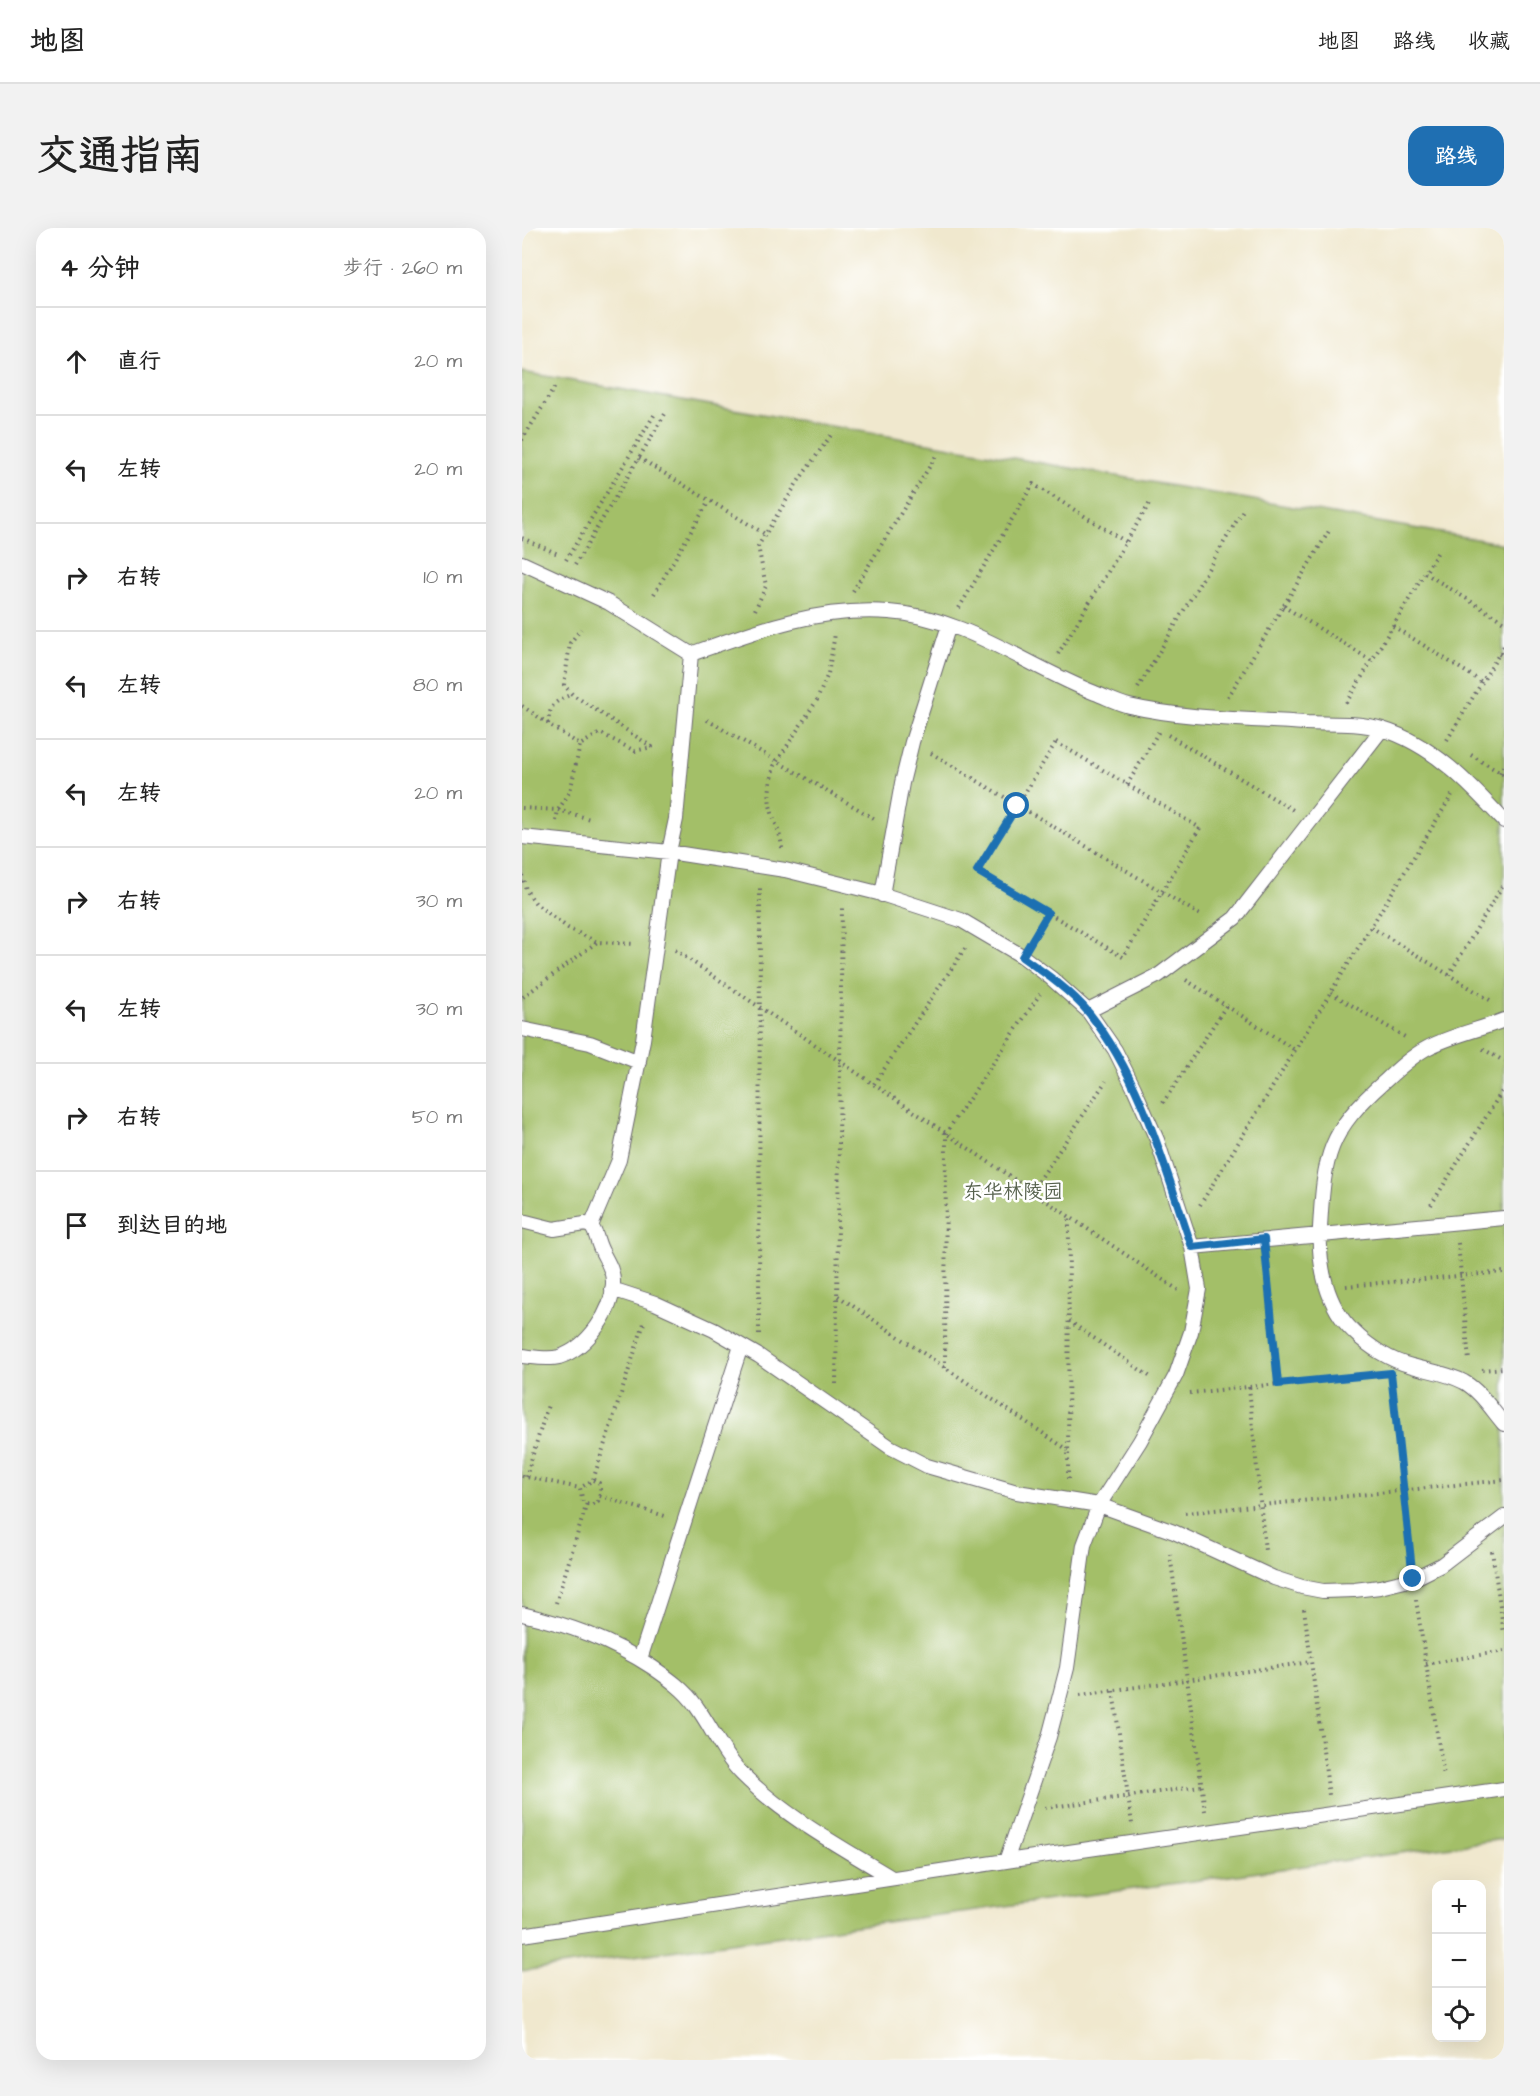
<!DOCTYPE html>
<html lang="zh">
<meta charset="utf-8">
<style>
:root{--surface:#fff;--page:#f2f2f2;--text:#222;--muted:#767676;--line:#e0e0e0;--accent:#1f6fb2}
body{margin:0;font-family:"Architects Daughter","LXGW WenKai TC",sans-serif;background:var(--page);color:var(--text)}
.controls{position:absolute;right:18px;bottom:18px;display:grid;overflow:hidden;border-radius:12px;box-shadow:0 6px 24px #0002}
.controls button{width:54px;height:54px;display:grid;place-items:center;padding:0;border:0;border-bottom:2px solid var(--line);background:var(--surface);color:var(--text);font:30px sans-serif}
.stop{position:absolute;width:18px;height:18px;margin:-14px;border:4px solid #1f6fb2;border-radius:50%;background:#fff}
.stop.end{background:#1f6fb2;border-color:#fff;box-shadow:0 2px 6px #0008}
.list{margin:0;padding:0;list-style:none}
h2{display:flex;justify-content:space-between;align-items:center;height:78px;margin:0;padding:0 24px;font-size:26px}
h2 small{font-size:20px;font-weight:400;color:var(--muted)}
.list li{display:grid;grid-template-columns:39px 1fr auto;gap:18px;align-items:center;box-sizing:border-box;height:108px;padding:0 24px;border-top:2px solid var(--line)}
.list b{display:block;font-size:22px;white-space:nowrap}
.list em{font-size:20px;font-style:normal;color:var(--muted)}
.icon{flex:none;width:33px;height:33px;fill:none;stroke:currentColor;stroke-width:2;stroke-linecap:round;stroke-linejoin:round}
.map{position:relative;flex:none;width:982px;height:1832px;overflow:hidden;border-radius:18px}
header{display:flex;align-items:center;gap:36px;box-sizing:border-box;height:84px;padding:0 30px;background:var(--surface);border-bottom:2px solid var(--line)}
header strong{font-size:28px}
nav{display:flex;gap:33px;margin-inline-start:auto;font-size:21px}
.intro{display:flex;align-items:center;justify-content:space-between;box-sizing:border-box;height:144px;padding:0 36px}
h1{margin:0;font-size:42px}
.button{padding:15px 27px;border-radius:18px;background:var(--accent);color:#fff;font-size:21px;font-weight:700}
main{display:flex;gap:36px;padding:0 36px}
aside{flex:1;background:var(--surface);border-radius:18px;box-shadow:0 6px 24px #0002}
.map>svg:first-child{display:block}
.green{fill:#a3bf67;stroke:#627051;stroke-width:1.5}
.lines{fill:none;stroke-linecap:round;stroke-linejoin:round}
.lane-casing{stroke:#6a676e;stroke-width:16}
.path{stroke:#6a676e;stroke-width:4;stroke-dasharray:1.5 4.5;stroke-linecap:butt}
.lane{stroke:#fff;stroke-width:14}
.route{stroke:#1f6fb2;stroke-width:8}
.labels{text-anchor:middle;stroke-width:5;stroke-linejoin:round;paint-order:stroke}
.park-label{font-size:20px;fill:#56614d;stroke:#fff}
</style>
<header>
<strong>地图</strong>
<nav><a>地图</a><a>路线</a><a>收藏</a></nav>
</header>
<div class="intro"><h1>交通指南</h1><a class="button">路线</a></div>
<main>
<aside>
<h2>4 分钟<small>步行 · 260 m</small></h2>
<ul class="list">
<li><svg class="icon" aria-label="ahead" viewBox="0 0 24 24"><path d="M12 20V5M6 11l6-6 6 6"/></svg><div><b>直行</b></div><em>20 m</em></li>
<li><svg class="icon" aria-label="left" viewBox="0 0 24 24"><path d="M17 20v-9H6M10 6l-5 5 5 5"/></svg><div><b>左转</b></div><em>20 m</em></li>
<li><svg class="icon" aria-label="right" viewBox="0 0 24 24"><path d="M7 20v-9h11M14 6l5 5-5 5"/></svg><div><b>右转</b></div><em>10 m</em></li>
<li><svg class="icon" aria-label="left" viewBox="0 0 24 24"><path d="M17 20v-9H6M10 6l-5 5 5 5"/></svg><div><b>左转</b></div><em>80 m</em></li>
<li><svg class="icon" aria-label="left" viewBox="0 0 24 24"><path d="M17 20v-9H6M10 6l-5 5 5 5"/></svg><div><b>左转</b></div><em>20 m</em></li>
<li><svg class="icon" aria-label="right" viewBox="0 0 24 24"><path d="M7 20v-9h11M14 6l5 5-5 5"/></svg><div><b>右转</b></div><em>30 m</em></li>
<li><svg class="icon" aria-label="left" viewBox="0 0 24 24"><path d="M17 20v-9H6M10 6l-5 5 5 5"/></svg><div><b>左转</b></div><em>30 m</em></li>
<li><svg class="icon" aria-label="right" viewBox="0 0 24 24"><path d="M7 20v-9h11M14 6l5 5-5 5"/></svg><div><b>右转</b></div><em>50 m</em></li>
<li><svg class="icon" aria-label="arrive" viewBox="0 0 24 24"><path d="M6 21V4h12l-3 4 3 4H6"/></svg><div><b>到达目的地</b></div></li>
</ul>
</aside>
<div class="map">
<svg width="982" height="1832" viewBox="0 0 982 1832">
<rect width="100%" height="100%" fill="#fff"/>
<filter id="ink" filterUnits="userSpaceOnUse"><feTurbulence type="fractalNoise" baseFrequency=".0167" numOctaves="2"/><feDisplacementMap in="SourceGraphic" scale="12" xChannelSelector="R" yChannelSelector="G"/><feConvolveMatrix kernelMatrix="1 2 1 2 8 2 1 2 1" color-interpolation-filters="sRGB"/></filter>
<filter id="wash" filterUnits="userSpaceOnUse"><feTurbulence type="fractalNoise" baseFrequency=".008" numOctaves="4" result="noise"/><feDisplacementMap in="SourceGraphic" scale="24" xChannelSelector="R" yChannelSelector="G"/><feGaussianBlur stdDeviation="1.35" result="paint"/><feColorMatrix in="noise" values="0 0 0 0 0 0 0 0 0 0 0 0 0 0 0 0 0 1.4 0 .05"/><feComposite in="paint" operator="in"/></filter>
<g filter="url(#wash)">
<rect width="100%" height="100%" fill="#f0e8ce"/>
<path class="green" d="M0,144L982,316V1611L0,1743Z"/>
</g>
<g filter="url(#ink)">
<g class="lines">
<defs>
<path id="lane" d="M0,335L87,375L169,426
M169,426C235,402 296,379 367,384C443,389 504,438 573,465C584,469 595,475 607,478C664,491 725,491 783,495C808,496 836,494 860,501C910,516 948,556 982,593
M0,609L147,624L263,642L356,665L439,692L500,728L529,750L566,783L593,822L612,860L635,912L670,1019L677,1061L669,1104L654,1147L618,1213L577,1277L562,1317L545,1440L537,1471L527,1509L484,1633
M360,667L380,555L390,514L427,397
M566,783L637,747L713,690L860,501
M982,792C957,802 930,807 905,820C890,828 876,841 863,853C806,903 802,927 798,1000C796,1036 804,1078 832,1104C847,1119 869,1133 890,1138C907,1143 925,1145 942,1154C958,1163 970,1182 982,1196
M0,801L68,815L117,834
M0,993L32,1001L63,996L69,998C74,1004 75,1012 78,1019C83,1031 91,1040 91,1053C92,1083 65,1120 37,1129C26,1132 11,1129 0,1128
M69,998L97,932L121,812L147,624L154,591L169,426
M670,1019L982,990
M90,1061L133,1075L192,1102L237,1128L368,1219L405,1238L495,1264L577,1277L652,1304L752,1350L780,1359L801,1363L832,1362L858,1359L891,1351L919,1337L982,1289
M0,1386C47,1397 89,1412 130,1439C146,1450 163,1462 174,1478C190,1500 201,1527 220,1546C263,1589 319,1619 370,1650
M118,1431L219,1118
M0,1707L484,1633L982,1561"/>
</defs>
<use href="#lane" class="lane-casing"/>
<path class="path" d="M0,212L34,157
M117,230L243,306
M0,310L36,326
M44,332L134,184
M53,337L143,186
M903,345L982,394
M331,363L414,228
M132,366L187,273
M761,378L850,433
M437,380L511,256L604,314
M233,382L244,358L236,318L275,255L309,207
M871,398L960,454
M536,426L629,273
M977,426L982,429
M616,460L721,282
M706,469L807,303
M824,475L917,322
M0,478L58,517L78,505L113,523L130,519L50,466L42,457L48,415L59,401
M185,492L353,591
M26,496C28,476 32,474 50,466
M646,507L771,582
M925,512L982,418
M534,514L678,600L601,729L455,643Z
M409,525L680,688
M949,527L982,547
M978,545L982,537
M605,557L637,503
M0,580L36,582L68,591
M34,593L36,582L48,564L58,517
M260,620C259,605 251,592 248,577C246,564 249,550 252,538L295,472L306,446L313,406
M0,647L4,662L14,676L46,700L75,714L113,716
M849,699L971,774
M511,710L526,685
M153,722L656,1062
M927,747L982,655
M664,752L773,822
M809,765L883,809
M1,769L75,714
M961,821L982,833
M352,856L444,719
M641,875L704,778
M510,963L584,853
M678,977L930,567
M909,977L982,860
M936,1015L947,1133
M744,1033L756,1156
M824,1058L982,1044
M316,1068L546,1222
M547,1093L630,1150
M237,1106L238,657
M423,1140L424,905L518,766
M960,1142L982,1140
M870,1152L889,1329
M314,1156L320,678
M727,1159L743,1323
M668,1165L854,1146
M0,1248L58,1260
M4,1249L26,1177
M546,1251L547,988
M71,1252L77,1255L78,1261L76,1273L70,1277L61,1274L58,1260L71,1252L123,1092
M78,1268L143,1288
M663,1285L982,1252
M970,1323L982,1405
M648,1326L683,1583
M894,1372L922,1549
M34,1375L65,1275
M782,1381L807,1567
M904,1436L982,1423
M591,1463L610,1596
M558,1467L789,1434
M523,1580L679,1558"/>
<use href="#lane" class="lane"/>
</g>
</g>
<g class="lines" filter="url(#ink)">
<path class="route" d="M495,578L455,643L526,685L500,729C523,745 549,763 567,785C621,853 642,939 670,1019L742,1011L756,1156L869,1145L891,1351"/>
</g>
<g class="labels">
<g class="park-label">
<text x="491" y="970">东华林陵园</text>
</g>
</g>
</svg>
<div class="controls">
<button>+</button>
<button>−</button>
<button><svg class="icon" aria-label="locate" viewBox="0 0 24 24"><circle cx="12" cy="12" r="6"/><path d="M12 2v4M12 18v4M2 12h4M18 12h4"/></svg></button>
</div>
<div class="stop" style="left:495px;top:578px"></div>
<div class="stop end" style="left:891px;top:1351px"></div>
</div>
</main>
